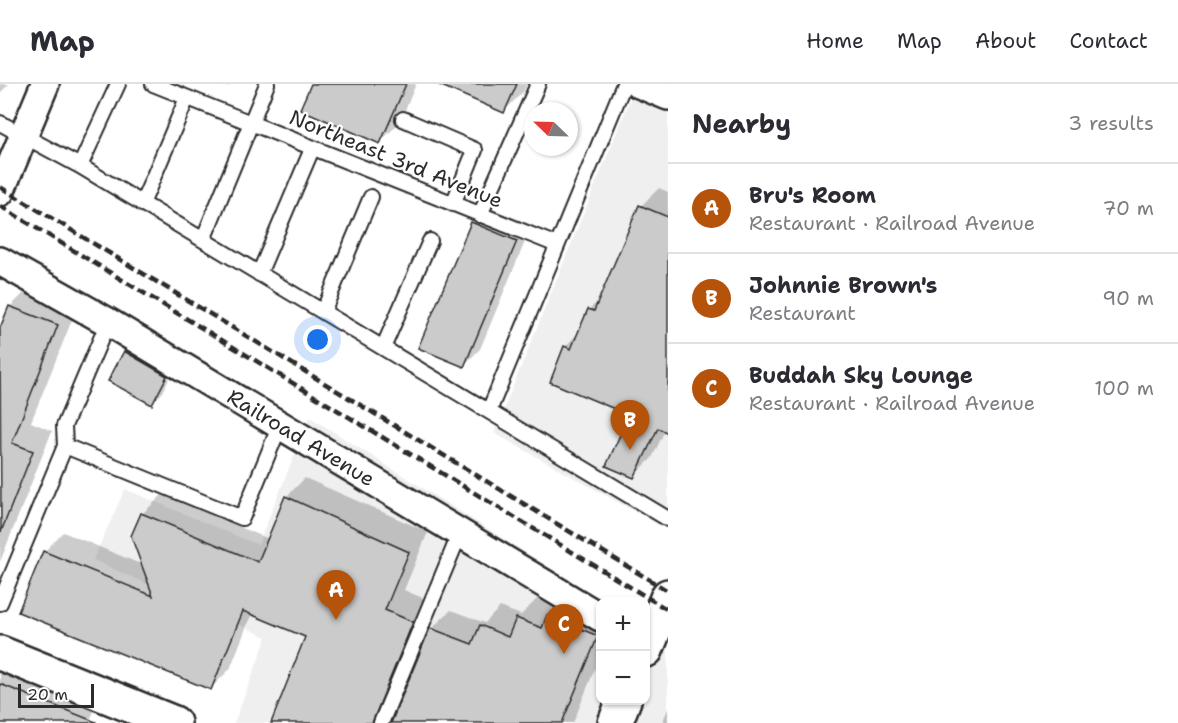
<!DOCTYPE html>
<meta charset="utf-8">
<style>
:root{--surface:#fff;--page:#f2f2f3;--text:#2b2b33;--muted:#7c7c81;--line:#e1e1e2;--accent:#b45309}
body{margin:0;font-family:"Shantell Sans",sans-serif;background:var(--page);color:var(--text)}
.controls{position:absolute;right:18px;bottom:18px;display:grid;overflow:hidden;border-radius:12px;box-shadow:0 2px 4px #0004}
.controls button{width:54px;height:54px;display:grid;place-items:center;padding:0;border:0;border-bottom:2px solid var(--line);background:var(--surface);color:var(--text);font:30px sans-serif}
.compass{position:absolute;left:524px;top:18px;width:54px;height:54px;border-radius:50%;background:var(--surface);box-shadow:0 2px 4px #0004;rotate:293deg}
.scale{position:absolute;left:18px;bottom:15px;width:76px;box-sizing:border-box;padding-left:6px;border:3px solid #2b2b2b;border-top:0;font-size:16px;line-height:21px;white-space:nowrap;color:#2b2b2b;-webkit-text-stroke:4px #fff;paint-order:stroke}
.you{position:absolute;left:318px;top:256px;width:21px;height:21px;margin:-15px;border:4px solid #fff;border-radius:50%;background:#1a73e8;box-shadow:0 0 0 9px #1a73e833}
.badge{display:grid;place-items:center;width:39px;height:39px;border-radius:50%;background:var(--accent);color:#fff;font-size:20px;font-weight:700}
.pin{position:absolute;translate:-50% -50px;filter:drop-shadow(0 2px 3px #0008)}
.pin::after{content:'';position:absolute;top:32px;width:21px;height:18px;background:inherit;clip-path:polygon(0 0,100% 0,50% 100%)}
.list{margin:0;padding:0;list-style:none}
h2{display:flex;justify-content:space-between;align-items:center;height:78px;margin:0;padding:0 24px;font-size:26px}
h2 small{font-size:20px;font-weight:400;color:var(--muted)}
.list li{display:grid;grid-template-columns:39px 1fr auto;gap:18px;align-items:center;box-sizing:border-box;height:90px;padding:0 24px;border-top:2px solid var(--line)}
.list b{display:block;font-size:22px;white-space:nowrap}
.list p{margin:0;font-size:20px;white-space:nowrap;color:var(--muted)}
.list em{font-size:20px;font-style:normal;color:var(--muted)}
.map{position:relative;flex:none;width:668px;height:639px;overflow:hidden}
header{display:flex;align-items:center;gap:36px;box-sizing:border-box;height:84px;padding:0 30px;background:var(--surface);border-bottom:2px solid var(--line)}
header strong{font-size:28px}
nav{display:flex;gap:33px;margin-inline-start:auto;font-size:21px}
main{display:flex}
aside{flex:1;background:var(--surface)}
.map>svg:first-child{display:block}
.built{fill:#efefef}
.shadow{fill:#0003}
.building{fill:#cbcbcb;stroke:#2b2b2b;stroke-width:1.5}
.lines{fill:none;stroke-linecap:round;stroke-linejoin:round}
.service-casing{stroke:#2b2b2b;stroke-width:18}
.minor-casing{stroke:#2b2b2b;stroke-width:32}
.tertiary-casing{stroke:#2b2b2b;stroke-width:38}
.primary-casing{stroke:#2b2b2b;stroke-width:38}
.service{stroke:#fff;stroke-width:14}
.minor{stroke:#fff;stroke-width:27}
.tertiary{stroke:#fff;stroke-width:33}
.primary{stroke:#fff;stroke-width:33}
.rail{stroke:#2b2b2b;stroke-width:4.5;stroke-dasharray:9 4.5;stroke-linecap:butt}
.labels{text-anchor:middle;stroke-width:4.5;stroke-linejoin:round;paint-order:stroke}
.street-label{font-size:21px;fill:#2b2b2b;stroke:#fff}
</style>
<header>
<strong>Map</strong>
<nav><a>Home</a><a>Map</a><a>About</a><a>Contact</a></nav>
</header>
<main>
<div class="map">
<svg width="668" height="639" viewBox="0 0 668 639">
<rect width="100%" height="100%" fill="#fff"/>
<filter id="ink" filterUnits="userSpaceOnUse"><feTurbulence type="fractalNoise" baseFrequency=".0167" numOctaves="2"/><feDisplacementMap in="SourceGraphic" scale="12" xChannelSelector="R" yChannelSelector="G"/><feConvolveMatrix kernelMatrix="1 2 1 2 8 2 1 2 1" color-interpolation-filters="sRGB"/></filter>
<g filter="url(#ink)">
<path class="built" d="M668,0V446L494,349L632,11Z
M310,333L602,517L600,616H646V545L668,560V639H234L267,553L93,476L125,405L258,461Z"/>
<path class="shadow" d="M0,0H9L0,9Z
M219,0H231L227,3Z
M313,0H416L400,38L380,58Z
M438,0H527L524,7L504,27Z
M659,104L668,108V347L665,346L652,374L634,392L631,330L565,263L579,248L589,226L602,213L641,122Z
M488,123L532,141L480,265L464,281L472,139Z
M31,202L78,221L31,338L52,347L0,478V248L10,223Z
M137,256L177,280L171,292L127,266V270L169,295L163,308L152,319L110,296L126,267Z
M305,394L428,448L404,506L432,518L393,624L397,628L431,545L451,526L485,539L500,523L521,531L537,515L557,523L600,526V572L573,639H285L307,552L252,529L230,585L211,604L44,468L63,448L143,481L142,430L162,411L269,455L286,413Z
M0,571L100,612L89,639H0Z
M668,625V639H662Z"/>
<path class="building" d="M311,0H406L380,60L300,25Z
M437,0H517L504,29Z
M639,121L668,133V349L658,344L634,394L606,382L629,331L550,298L564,262L571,265L588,225L594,227Z
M471,138L517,157L464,283L418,264Z
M9,222L58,241L12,359L33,367L1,448L0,244Z
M124,267L167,292L152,321L108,297Z
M285,412L409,468L385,526L413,538L372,639H271L305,553L243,527L211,606L18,528L43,467L153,512L131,452L141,429L258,478Z
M547,531L598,552L562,639H391L430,544L472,560L480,541L508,553L516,534L542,544Z
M0,600L96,638V639H0Z"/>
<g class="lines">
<defs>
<path id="service" d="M153,0L557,161
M403,35L475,66L453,120
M0,39L80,82L668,435
M80,82L118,0
M142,120L187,14
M480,131L538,0
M203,156L267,0
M259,190L312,65
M323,228L371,113
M383,264L430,157
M489,327L624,0
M65,362L242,434L280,341
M0,519L65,362L64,342L108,238
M381,639L460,449"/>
<path id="minor" d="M639,0L668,12
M0,108L45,0
M0,177L108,238L600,533"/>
<path id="tertiary" d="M0,569L174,639"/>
<path id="primary" d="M646,566L668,512
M615,639L624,616"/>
</defs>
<use href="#service" class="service-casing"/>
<use href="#minor" class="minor-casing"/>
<use href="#tertiary" class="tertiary-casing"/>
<use href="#primary" class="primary-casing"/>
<use href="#service" class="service"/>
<use href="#minor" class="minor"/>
<use href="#tertiary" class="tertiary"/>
<use href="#primary" class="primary"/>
<path class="rail" d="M0,103L668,507
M0,122L668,526"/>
</g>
</g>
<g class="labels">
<g class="street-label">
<text transform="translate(396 75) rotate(22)" y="7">Northeast 3rd Avenue</text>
<text transform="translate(301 354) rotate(31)" y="7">Railroad Avenue</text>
</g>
</g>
</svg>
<div class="controls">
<button>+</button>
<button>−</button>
</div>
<svg class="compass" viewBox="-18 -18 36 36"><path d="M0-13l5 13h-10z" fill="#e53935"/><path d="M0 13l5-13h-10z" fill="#7c7c81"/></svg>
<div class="scale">20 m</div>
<div class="you"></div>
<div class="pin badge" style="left:336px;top:536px">A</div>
<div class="pin badge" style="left:630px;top:366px">B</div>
<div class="pin badge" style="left:564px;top:570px">C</div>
</div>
<aside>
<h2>Nearby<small>3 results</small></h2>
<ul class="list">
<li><span class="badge">A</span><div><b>Bru's Room</b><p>Restaurant · Railroad Avenue</p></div><em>70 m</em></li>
<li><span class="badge">B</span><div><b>Johnnie Brown's</b><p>Restaurant</p></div><em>90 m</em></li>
<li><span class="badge">C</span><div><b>Buddah Sky Lounge</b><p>Restaurant · Railroad Avenue</p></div><em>100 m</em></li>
</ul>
</aside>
</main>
